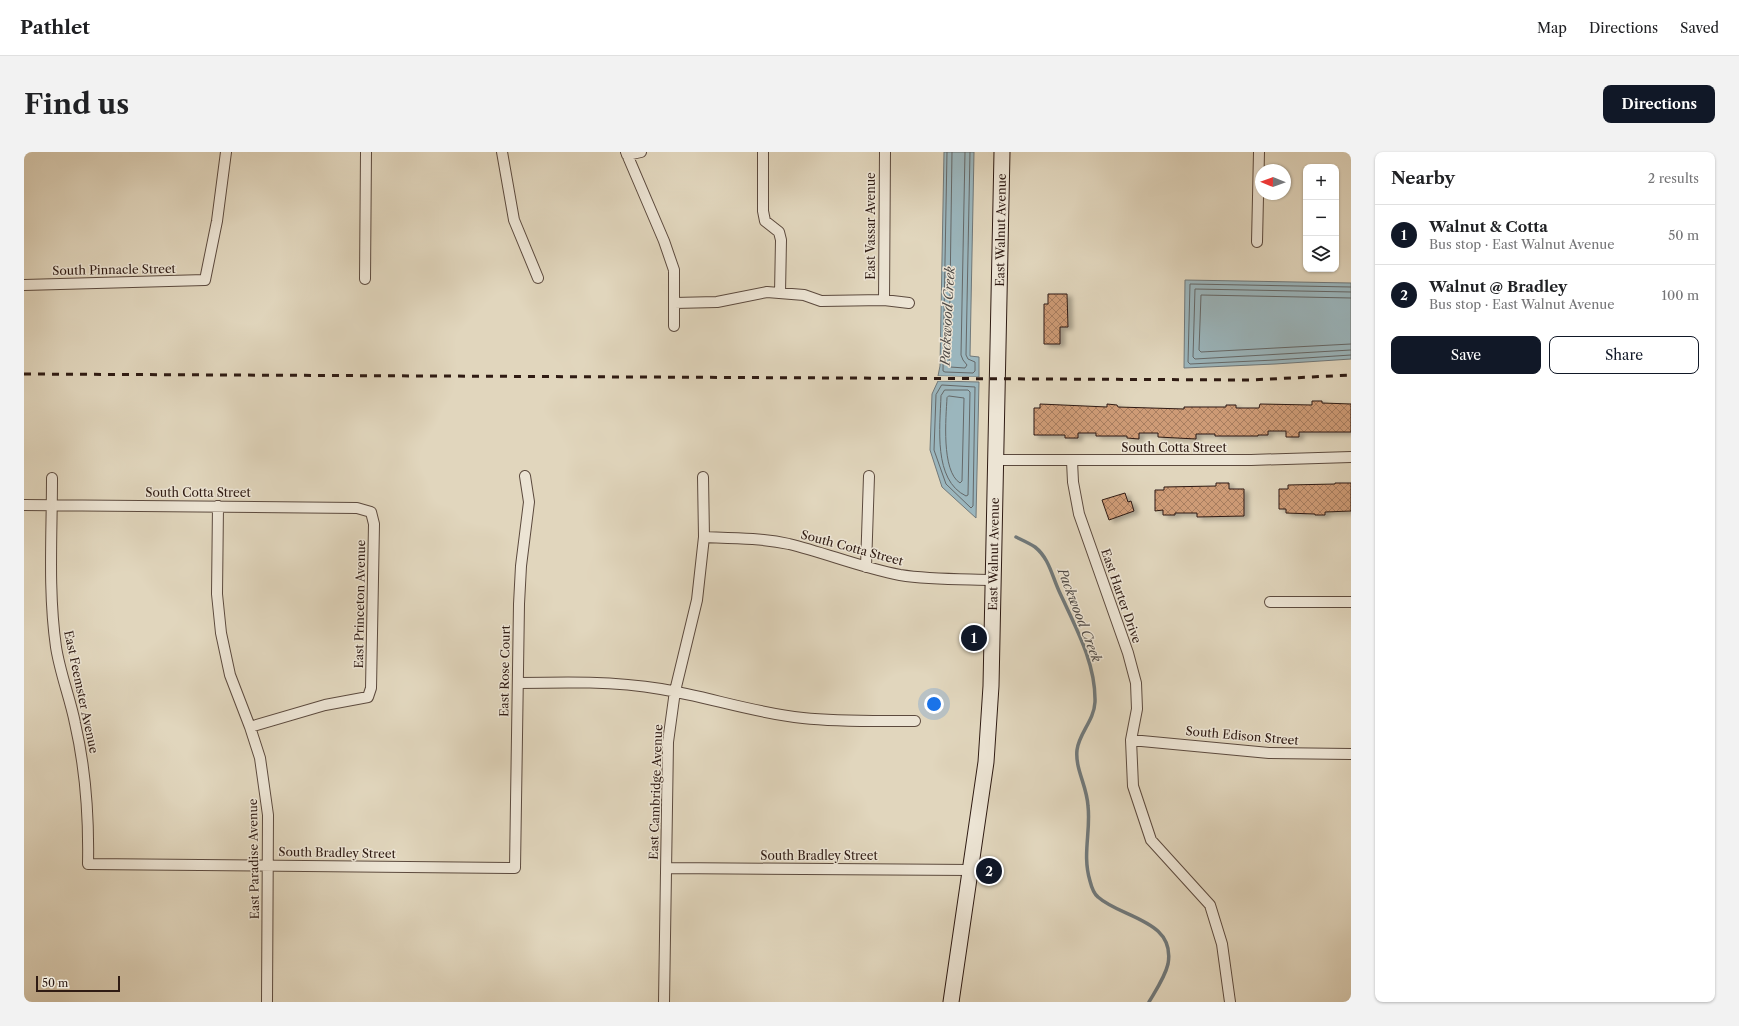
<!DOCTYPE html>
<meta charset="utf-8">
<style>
:root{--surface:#fff;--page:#f2f2f2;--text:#202124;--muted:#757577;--line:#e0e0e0;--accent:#111827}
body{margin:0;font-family:"Libre Caslon Text",serif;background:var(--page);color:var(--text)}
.controls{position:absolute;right:12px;top:12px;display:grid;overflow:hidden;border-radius:8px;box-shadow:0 1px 3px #0004}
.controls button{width:36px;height:36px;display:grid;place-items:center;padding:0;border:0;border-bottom:1px solid var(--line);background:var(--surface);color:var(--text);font:20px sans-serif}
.compass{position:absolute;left:1231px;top:12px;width:36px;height:36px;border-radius:50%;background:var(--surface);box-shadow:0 1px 3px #0004;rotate:271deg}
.scale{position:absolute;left:12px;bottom:10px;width:84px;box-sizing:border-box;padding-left:4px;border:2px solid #2f1b13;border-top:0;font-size:11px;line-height:14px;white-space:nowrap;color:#2f1b13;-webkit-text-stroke:3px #ece4d4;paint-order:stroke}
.you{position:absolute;left:910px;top:552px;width:14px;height:14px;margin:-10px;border:3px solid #fff;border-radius:50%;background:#1a73e8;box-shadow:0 0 0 6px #1a73e833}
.badge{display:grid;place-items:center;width:26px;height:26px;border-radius:50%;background:var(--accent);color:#fff;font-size:13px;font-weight:700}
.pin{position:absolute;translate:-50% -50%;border:2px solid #fff;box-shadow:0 1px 4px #0006}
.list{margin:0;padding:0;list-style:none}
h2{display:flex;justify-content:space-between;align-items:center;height:52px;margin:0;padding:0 16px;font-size:17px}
h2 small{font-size:13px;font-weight:400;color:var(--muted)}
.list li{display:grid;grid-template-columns:26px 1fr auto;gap:12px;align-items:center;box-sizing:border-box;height:60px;padding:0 16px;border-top:1px solid var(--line)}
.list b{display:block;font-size:15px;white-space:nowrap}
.list p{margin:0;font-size:13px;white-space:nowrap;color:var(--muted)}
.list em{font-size:13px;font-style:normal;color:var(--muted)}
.actions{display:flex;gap:8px;padding:12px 16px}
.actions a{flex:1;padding:9px 0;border:1px solid var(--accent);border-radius:8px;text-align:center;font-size:14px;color:var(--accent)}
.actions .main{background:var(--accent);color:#fff}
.icon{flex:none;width:22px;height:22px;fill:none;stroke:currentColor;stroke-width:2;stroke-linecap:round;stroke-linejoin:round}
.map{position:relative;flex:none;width:1327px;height:850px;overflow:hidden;border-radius:8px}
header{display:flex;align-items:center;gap:24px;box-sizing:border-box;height:56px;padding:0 20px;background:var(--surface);border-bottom:1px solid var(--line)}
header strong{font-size:19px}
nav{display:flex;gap:22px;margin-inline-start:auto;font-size:14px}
.intro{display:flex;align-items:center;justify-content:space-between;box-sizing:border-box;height:96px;padding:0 24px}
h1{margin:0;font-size:28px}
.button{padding:10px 18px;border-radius:8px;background:var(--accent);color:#fff;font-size:14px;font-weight:700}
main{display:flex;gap:24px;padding:0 24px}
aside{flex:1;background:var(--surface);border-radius:8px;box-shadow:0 1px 3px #0004}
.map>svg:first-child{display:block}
.water{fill:#9bb6bd;stroke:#707879}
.pier{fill:#e1d6bd}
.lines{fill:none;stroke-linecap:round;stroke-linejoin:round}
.shore{stroke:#656868;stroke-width:1}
.stream{stroke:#707879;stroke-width:3.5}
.building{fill:url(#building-cross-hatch);stroke:#2f1b13;filter:url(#shadow)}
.minor-casing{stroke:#5c4a3e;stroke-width:12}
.secondary-casing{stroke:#2f1b13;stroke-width:17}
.minor{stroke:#ece4d4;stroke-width:10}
.secondary{stroke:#ece4d4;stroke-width:15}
.rail{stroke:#2f1b13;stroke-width:3;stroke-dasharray:7 7;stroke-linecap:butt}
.labels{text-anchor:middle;stroke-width:3;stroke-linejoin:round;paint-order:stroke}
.street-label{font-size:12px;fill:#2f1b13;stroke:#ece4d4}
.water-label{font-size:13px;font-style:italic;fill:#4f4a46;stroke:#ece4d4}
</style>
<header>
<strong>Pathlet</strong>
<nav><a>Map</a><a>Directions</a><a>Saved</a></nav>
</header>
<div class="intro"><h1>Find us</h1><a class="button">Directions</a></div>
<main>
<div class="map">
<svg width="1327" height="850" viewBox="0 0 1327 850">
<defs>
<pattern id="building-cross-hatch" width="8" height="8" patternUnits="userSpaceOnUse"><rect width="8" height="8" fill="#ce9b76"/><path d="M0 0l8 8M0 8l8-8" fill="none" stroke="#a87e60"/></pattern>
<filter id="shadow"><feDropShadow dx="4.5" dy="2.5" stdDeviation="2" flood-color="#0004"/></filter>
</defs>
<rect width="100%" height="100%" fill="#e1d6bd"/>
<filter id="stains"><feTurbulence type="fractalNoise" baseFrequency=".005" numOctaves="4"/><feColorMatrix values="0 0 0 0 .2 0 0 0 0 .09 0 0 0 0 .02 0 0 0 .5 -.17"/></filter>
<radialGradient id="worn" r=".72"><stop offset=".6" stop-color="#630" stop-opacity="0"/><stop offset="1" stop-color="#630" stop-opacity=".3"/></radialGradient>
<path class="water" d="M920,0H950L946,204L955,205V225L914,224L916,214Z
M1161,128L1327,131V207L1251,212L1160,216Z
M914,229L955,230L952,366L918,335L906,298L908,242Z"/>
<path class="pier" d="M914,224L955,225V227L914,226Z
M914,227H955V229H914Z"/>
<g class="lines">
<path class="shore" d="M923,0L919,219L921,220L949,221L951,219V210L944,207L942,203L946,0
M928,0L925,214L926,215L941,216L943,213L939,208L937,203L941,0
M1327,135L1166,132L1164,210L1166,212L1251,208L1327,203
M1327,140L1171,137L1169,205L1171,207L1327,198
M1327,146L1177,143L1175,198L1177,200L1327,192
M918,233L951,235L949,354L947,356L922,332L910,298L912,243Z
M921,238H944L946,240L944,343L942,344C909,328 916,275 917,244Z
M925,244L940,246L938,329L936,331C917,319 922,265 923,246Z"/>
<path class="stream" d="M992,385C998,388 1005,391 1011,395C1025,406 1028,424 1035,439C1051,474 1072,511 1071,550C1070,569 1055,581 1053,598C1051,617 1063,634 1064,654C1067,679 1058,703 1066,729C1067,733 1070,742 1074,745C1097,766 1152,768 1144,812C1141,825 1132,838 1125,850"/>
</g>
<path class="building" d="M1024,142H1043L1044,175H1036V192H1020V152H1024Z
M1288,249H1298V251L1327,252V280H1275V285H1262V279H1244V283H1234V284H1191V282H1172V287L1134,285V281H1115V287L1103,286V284H1072V281H1054V286H1041V283H1010V256H1016V252L1083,255V252L1093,253L1094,255L1160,257V255H1202V253H1212V256H1235L1236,252L1288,253Z
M1192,331H1205V337H1220V364L1173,365V361H1151V363H1139V358L1131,359V338H1140V335L1192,334Z
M1311,331H1327V359L1301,360V363H1291V362L1262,361V357H1255V337H1264V333L1311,332Z
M1101,341L1104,350L1107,349L1110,359L1085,368L1078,348Z"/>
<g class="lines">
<defs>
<path id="minor" d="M478,0L490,68L514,126
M602,0L640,89L650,118V174
M739,0V59L741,69L755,80L757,88L756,141
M603,3L617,0
M1233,90L1235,0
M341,127L342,0
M0,133L181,128L193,69L202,0
M860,148L861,0
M650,151L693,150L743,140L780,143L797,149L860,148L885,151
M972,308H1227L1327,305
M1048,309L1049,330L1055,362L1104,501L1112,531L1113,557L1107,588L1109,634L1127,688L1186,753L1198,792L1206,850
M28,326C28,382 24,439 32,495C36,521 46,546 51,571C62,619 65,663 64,712L491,716L495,452L497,414L505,350L501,324
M0,353L333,356L347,360L350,372L347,536L344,545L301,553L226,575
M194,354L193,442L197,481L206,523L226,575L236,606L244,663L243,850
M680,385C708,386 737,386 765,392C802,401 838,416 876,423C907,428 939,427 970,428
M842,415L845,324
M1246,450H1327
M495,531C542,530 590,529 637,537C685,545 730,561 779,566C815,570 854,569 891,569
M1107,588L1245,601L1327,602
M643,716L947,718
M640,850L644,590L651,539L673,448L680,385L679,325"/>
<path id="secondary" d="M927,850L962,610L967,534L978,0"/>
</defs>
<use href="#minor" class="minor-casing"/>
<use href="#secondary" class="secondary-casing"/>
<use href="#minor" class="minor"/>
<use href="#secondary" class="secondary"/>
<path class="rail" d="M0,222L1226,228L1327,223"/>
</g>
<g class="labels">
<g class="street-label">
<text transform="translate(847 74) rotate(-90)" y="4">East Vassar Avenue</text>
<text transform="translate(977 78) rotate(-89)" y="4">East Walnut Avenue</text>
<text transform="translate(90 118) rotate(-1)" y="4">South Pinnacle Street</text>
<text x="1150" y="300">South Cotta Street</text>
<text x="174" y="345">South Cotta Street</text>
<text transform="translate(828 396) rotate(15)" y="4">South Cotta Street</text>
<text transform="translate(970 402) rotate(-89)" y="4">East Walnut Avenue</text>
<text transform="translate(1097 444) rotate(71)" y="4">East Harter Drive</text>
<text transform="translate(336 452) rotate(-89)" y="4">East Princeton Avenue</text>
<text transform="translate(481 519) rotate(-89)" y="4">East Rose Court</text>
<text transform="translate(57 540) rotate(78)" y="4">East Feemster Avenue</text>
<text transform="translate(1218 584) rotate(5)" y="4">South Edison Street</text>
<text transform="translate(632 640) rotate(-88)" y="4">East Cambridge Avenue</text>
<text transform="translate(313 701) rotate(1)" y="4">South Bradley Street</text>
<text x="795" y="708">South Bradley Street</text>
<text transform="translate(230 707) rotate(-91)" y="4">East Paradise Avenue</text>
</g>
<g class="water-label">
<text transform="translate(923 164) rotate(-87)" y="5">Packwood Creek</text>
<text transform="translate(1056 463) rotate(69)" y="5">Packwood Creek</text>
</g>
</g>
<rect width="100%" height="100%" filter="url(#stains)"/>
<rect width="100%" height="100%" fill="url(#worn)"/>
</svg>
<div class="controls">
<button>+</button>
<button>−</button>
<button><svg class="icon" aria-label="layers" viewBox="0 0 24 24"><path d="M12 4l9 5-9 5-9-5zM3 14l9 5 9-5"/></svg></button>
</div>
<svg class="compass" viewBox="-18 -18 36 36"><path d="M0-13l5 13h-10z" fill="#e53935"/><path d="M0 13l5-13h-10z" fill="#757577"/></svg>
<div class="scale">50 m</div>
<div class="you"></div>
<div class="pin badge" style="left:950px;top:486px">1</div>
<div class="pin badge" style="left:965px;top:719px">2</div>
</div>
<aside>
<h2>Nearby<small>2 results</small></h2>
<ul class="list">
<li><span class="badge">1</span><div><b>Walnut &amp; Cotta</b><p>Bus stop · East Walnut Avenue</p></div><em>50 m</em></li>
<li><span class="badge">2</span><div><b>Walnut @ Bradley</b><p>Bus stop · East Walnut Avenue</p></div><em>100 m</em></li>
</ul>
<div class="actions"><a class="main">Save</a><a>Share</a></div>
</aside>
</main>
